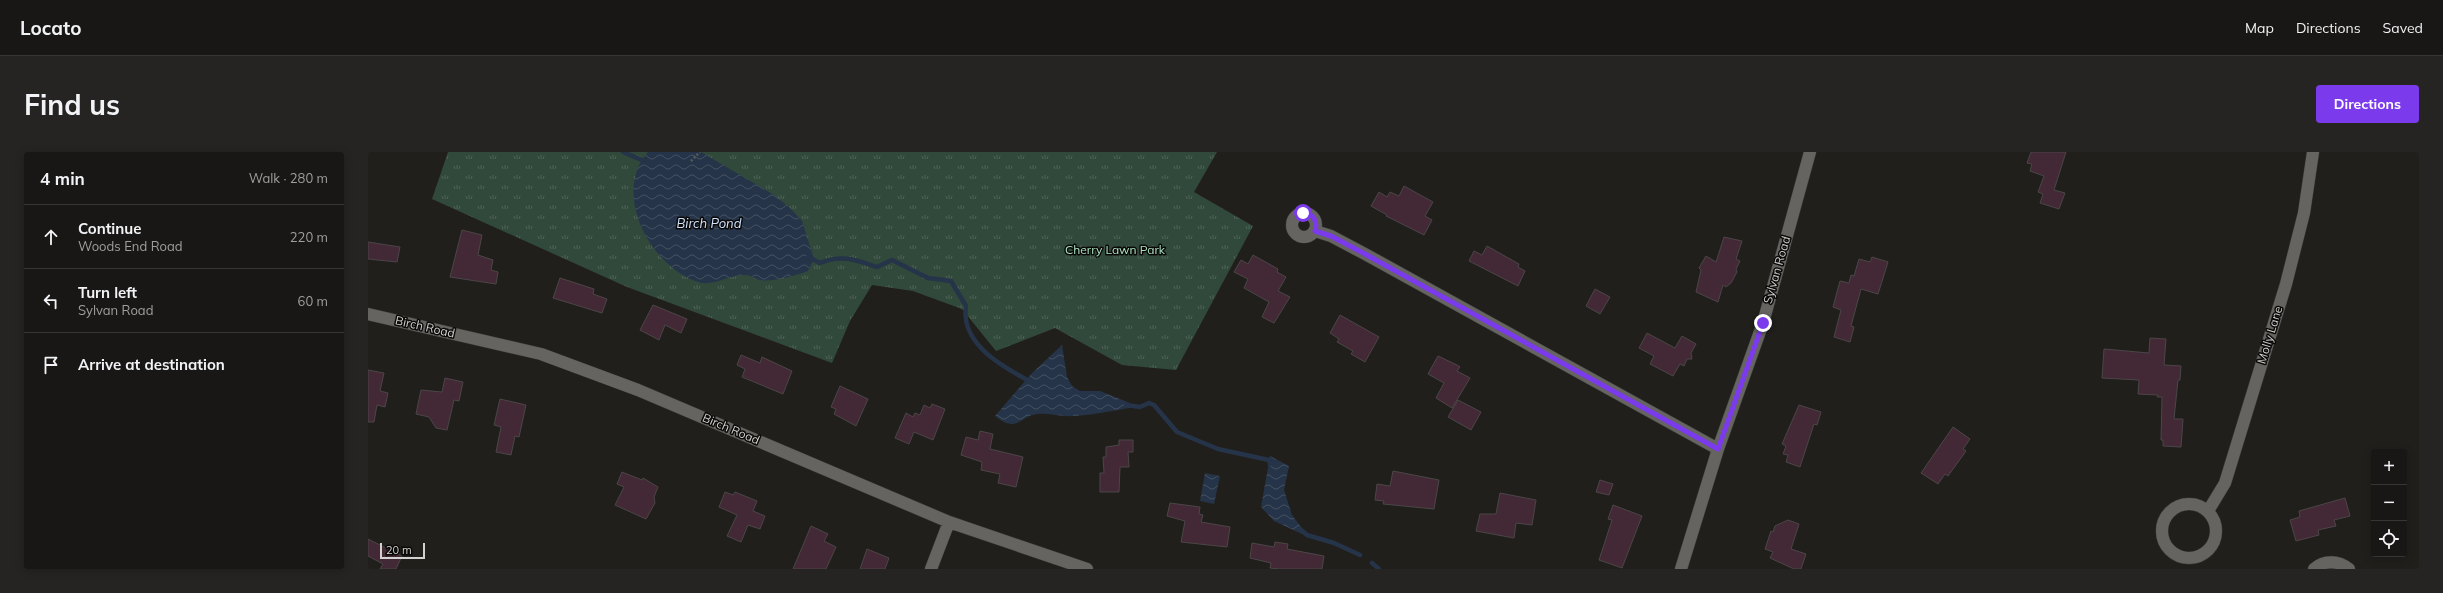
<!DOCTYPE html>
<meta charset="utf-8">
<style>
:root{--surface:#191715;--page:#262422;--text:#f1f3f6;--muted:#9f9fa0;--line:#373634;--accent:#7c3aed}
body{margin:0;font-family:Mulish,sans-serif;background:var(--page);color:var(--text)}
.controls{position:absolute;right:12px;bottom:12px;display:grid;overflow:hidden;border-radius:4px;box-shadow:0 2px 10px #0003}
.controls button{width:36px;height:36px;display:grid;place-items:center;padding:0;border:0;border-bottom:1px solid var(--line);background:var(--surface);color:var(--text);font:20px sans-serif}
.scale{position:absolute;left:12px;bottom:10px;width:45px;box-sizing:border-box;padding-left:4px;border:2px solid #d2d1cf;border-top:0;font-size:11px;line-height:14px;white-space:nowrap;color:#d2d1cf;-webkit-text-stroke:3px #0a0908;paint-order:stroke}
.stop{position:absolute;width:12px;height:12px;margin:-9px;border:3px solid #7c3aed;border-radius:50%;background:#fff}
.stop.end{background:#7c3aed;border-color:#fff;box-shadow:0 1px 4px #0008}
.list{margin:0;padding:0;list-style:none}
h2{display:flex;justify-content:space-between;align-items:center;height:52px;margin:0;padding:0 16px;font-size:17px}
h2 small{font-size:13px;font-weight:400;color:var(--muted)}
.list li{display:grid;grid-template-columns:26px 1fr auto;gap:12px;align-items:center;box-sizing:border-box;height:64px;padding:0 16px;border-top:1px solid var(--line)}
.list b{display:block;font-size:15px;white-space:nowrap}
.list p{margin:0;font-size:13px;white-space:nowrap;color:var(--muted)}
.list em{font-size:13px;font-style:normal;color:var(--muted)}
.icon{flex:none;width:22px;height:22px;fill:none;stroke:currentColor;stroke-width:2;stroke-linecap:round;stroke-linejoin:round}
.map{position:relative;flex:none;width:2051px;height:417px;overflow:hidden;border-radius:4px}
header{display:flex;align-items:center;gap:24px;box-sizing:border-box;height:56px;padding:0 20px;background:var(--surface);border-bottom:1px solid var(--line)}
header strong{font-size:19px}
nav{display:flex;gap:22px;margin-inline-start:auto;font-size:14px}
.intro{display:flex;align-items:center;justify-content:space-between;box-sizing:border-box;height:96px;padding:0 24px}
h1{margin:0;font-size:28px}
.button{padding:10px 18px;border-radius:4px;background:var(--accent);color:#fff;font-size:14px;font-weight:700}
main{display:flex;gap:24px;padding:0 24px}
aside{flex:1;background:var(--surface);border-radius:4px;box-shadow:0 2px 10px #0003}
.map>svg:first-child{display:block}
.park{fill:url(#park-tufts)}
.water{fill:url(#water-waves)}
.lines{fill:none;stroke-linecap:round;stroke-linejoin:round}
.stream{stroke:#253448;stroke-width:4.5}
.building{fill:#432935;stroke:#4b4648}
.minor-casing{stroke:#3b3936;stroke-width:13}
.path{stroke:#5c5a58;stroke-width:2.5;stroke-dasharray:2 2;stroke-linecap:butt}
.minor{stroke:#666460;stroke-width:12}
.route{stroke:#7c3aed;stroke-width:5}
.labels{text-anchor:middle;stroke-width:3;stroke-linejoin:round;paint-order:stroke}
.park-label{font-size:12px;fill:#ace2c1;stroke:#0a0908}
.street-label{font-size:12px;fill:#d2d1cf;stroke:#0a0908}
.water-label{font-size:13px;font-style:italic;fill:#d0e3ff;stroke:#0a0908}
</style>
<header>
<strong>Locato</strong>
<nav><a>Map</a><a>Directions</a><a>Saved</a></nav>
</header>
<div class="intro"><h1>Find us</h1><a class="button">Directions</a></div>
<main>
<aside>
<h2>4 min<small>Walk · 280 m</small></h2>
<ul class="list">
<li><svg class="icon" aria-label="ahead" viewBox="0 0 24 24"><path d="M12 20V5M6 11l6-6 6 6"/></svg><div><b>Continue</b><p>Woods End Road</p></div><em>220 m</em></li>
<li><svg class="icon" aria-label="left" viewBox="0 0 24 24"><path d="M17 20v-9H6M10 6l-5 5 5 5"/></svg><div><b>Turn left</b><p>Sylvan Road</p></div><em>60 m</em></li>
<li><svg class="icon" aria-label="arrive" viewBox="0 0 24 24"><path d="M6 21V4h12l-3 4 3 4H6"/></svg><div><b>Arrive at destination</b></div></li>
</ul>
</aside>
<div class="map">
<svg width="2051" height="417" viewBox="0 0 2051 417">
<defs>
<pattern id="park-tufts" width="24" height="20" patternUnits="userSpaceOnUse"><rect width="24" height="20" fill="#31493b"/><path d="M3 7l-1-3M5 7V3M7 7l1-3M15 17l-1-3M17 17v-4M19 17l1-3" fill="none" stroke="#4e6256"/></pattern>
<pattern id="water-waves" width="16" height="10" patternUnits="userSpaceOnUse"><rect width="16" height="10" fill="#253448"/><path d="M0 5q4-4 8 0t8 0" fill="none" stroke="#445061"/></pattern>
</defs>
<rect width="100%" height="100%" fill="#211f1c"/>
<path class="park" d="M80,0H849L826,40L885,74L808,218L754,213L687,176L628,199L594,157L545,139L504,133L482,169L464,211L259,135L64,47Z"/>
<path class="water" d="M280,0H333L406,43L422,56L434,69L446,107L440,119C426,124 406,130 392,128C387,127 382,123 378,123C362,122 346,135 330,130C283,115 243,42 280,0Z
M694,193L699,225L704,234L712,239H732L762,251L761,256C743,259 725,263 706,264C694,265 681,261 669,262C652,264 649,282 627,264L664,221Z
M902,304L921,314L916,338L924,363L936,379L934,382L906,369L893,355Z
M837,321L852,324L846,352L832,349Z"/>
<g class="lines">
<path class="stream" d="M255,0L278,10
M440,105L452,111C473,102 488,108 509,115L524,108L560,126L583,129L598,154C592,192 635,215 663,230
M758,253L772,255L781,251L786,253L809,280L850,297L901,308L902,312
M932,377L939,383L966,391L992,403
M1004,411L1011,417"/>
</g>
<path class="building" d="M1663,0H1698L1686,38L1697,41L1691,57L1672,51L1675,42L1670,40L1676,24L1662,19L1664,12L1659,11Z
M1036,34L1065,50L1057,64L1064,68L1056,83L1018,64L1019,63L1003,54L1011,40L1019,45L1022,40L1031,44Z
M94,78L114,83L110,103L125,108L123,118L130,120L128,132L82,125Z
M1356,85L1374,89L1368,107L1372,109L1368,117L1369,120L1363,131L1358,135L1355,133L1350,150L1328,140L1333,118L1331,116L1338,104L1348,110Z
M0,90L32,95L29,110L0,107Z
M1119,94L1151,112L1150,115L1157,119L1150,134L1101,109L1106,99L1114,103Z
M885,103L910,117L909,120L918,125L910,139L922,145L906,171L894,165L901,150L876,136L880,127L866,120L873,108L880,112Z
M1504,105L1520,110L1510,142L1493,137L1483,174L1486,175L1482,190L1466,185L1473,158L1465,155L1472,129L1481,131L1483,123L1486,124L1491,107L1502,110Z
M192,126L226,137L225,142L239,147L234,161L185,146Z
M1227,137L1242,145L1232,162L1218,154Z
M285,153L319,167L313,181L297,173L291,188L272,178Z
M972,163L1011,185L997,210L983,202L985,199L969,190L971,187L962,181Z
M1279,181L1307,196L1314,184L1328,192L1323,201L1324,207H1319L1316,214L1312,212L1305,224L1282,212L1286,204L1271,196Z
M1782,186L1798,187L1796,213L1813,214L1812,228H1810L1806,267H1815L1813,295L1795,294V288H1793L1794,245H1789L1790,243L1770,242L1771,228L1734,226L1736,197L1781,201Z
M373,203L392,211L394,205L424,219L415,242L374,225L377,217L369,213Z
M1070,204L1089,213L1092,215L1089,219L1102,226L1084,256L1068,246L1076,231L1060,222Z
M0,218L16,221L12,239L20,241L17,255L9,253L6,270H0Z
M77,226L95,230L91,249L86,248L79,278L68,276L61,265L48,262L53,238L74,240Z
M472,234L500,247L488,274L466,262L468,257L463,255Z
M132,247L158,253L151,285L147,284L143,303L128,300L133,275L126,273Z
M1090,248L1113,260L1103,278L1080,265Z
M564,252L577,257L565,288L546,280L541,292L527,286L538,261L545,265L547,261L552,263L556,253L562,256Z
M1431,253L1453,260L1449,273L1446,272L1432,315L1418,310L1420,303L1415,302L1418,294L1414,292Z
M1585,275L1602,287L1595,297L1598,299L1580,324L1577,322L1570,332L1553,321Z
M612,279L625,282L622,297L655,305L648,335L630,331L632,322L613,318L614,310L593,303L598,285L610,288Z
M751,288H765V300H760L761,315H752L751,340H732V321H736L735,305H738V295L751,293Z
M1025,319L1071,328L1066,357L1015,352L1016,349L1007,348L1009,332L1022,334Z
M254,320L274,328L275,326L290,335L286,345L287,351L278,367L247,353L256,335L249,332Z
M1232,328L1245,332L1241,343L1228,340Z
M357,340L365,343L367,340L389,349L385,359L397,364L392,377L380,373L373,390L359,384L369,363L351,355Z
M1132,341L1168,348L1164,373L1148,371L1146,386L1108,379L1112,362H1128Z
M1977,346L1982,364L1966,368L1968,374L1950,378L1951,383L1928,389L1922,368L1932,365L1931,359Z
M802,351L832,355L831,362L835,363L833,370L862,375L859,395L813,390L817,369L799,364Z
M1245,353L1274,364L1254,416L1231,408L1244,368L1240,367Z
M1420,368L1431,372L1423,397L1438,402L1433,417H1426L1402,406L1405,400L1397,397L1403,379L1405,380L1407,374Z
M443,374L460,382L456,389L468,395L458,417H425Z
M0,387L34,404L28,417H12L15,412L0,404Z
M907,390L920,392L919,397L956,404L954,417H911L902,416L903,411L882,406L884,391L906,395Z
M499,397L521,406L517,417H492Z"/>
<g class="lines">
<defs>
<path id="minor" d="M924 73a12 12 0 1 1 24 0a12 12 0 1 1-24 0Z
M947,79L963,84L997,102L1350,297
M0,162L173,202L270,238L581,370L719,417
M1794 379a27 27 0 1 1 54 0a27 27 0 1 1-54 0Z
M1840,359L1857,331L1918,132L1936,61L1945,0
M563,417L581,370
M1313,417L1350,297L1395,171L1442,0
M1946,417C1956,408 1970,408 1981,417"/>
</defs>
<use href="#minor" class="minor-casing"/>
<path class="path" d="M323,9L332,0"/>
<use href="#minor" class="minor"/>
</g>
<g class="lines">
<path class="route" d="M935,61C945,61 950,69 947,79L963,84L997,102L1350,297L1395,171"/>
</g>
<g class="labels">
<g class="park-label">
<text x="747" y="102">Cherry Lawn Park</text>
</g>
<g class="street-label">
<text transform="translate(1409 118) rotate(-74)" y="4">Sylvan Road</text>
<text transform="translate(57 175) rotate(13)" y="4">Birch Road</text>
<text transform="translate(1902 183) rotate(-73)" y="4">Molly Lane</text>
<text transform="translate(363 277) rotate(23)" y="4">Birch Road</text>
</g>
<g class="water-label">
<text x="341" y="76">Birch Pond</text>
</g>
</g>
</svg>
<div class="controls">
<button>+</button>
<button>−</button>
<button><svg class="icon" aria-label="locate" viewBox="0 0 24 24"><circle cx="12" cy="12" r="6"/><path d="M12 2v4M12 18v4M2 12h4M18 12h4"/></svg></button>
</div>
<div class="scale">20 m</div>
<div class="stop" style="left:935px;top:61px"></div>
<div class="stop end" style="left:1395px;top:171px"></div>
</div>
</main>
